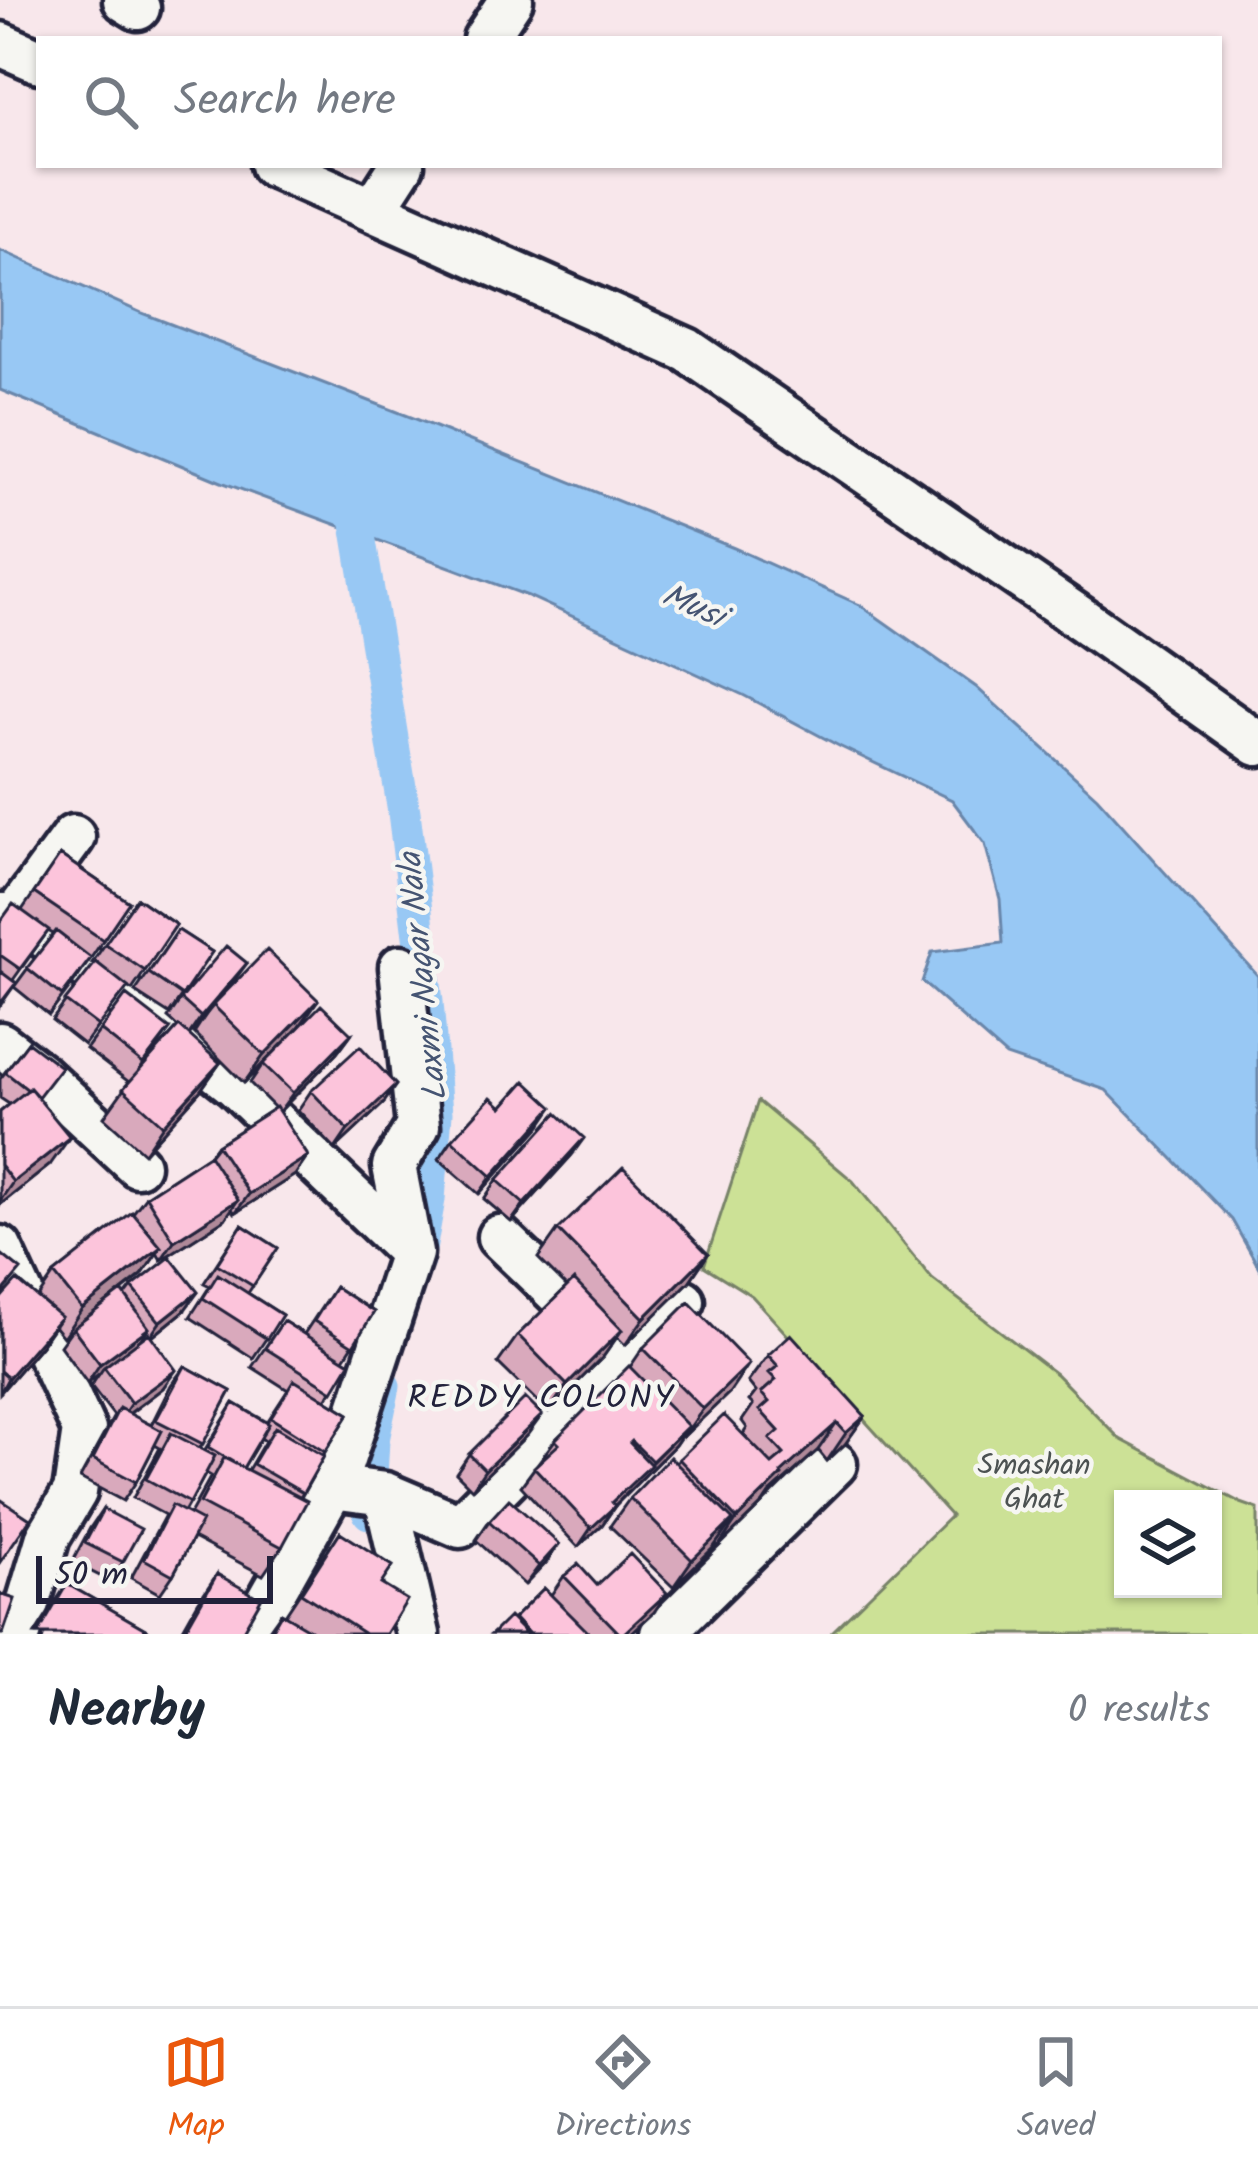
<!DOCTYPE html>
<style>
:root{--surface:#fff;--page:#f2f2f3;--text:#1f2937;--muted:#747a83;--line:#e0e1e3;--accent:#ea580c}
body{margin:0;font-family:Kalam,sans-serif;background:var(--page);color:var(--text)}
.controls{position:absolute;right:36px;bottom:36px;display:grid;overflow:hidden;border-radius:0px;box-shadow:0 3px 9px #0004}
.controls button{width:108px;height:108px;display:grid;place-items:center;padding:0;border:0;border-bottom:3px solid var(--line);background:var(--surface);color:var(--text);font:60px sans-serif}
.scale{position:absolute;left:36px;bottom:30px;width:237px;box-sizing:border-box;padding-left:12px;border:6px solid #22223b;border-top:0;font-size:33px;line-height:42px;white-space:nowrap;color:#22223b;-webkit-text-stroke:9px #f6f6f2;paint-order:stroke}
.list{margin:0;padding:0;list-style:none}
h2{display:flex;justify-content:space-between;align-items:center;height:156px;margin:0;padding:0 48px;font-size:51px}
h2 small{font-size:39px;font-weight:400;color:var(--muted)}
.icon{flex:none;width:66px;height:66px;fill:none;stroke:currentColor;stroke-width:2;stroke-linecap:round;stroke-linejoin:round}
.map{position:relative;flex:none;width:1258px;height:1634px;overflow:hidden}
.search{position:absolute;background:var(--surface);box-shadow:0 3px 9px #0004;left:36px;right:36px;top:36px;height:132px;display:flex;align-items:center;gap:30px;box-sizing:border-box;padding:0 42px;border-radius:0px;color:var(--muted);font-size:45px}
.sheet{height:372px;background:var(--surface)}
nav{display:flex;justify-content:space-around;align-items:center;box-sizing:border-box;height:168px;border-top:3px solid var(--line);background:var(--surface);font-size:33px;color:var(--muted)}
nav a{display:grid;justify-items:center;gap:6px}
nav .on{color:var(--accent)}
.map>svg:first-child{display:block}
.green{fill:#cce196;stroke:#778268;stroke-width:3;fill-rule:evenodd}
.water{fill:#98c8f4;stroke:#6986aa;stroke-width:3}
.lines{fill:none;stroke-linecap:round;stroke-linejoin:round}
.canal{stroke:#98c8f4;stroke-width:33}
.minor-casing{stroke:#22223b;stroke-width:51}
.minor{stroke:#f6f6f2;stroke-width:42}
.wall{fill:#d9a9bc;stroke:#22223b;stroke-width:3;fill-rule:evenodd}
.shaded-wall{fill:#b08999;stroke:#22223b;stroke-width:3}
.building{fill:#fcc4db;stroke:#22223b;stroke-width:3}
.labels{text-anchor:middle;stroke-width:9;stroke-linejoin:round;paint-order:stroke}
.park-label{font-size:30px;fill:#4c5252;stroke:#f6f6f2}
.water-label{font-size:33px;font-style:italic;fill:#455472;stroke:#f6f6f2}
.neighbourhood-label{font-size:33px;letter-spacing:3px;fill:#22223b;stroke:#f6f6f2}
</style>
<div class="map">
<svg width="1258" height="1634" viewBox="0 0 1258 1634">
<rect width="100%" height="100%" fill="#f8e7eb"/>
<filter id="ink" filterUnits="userSpaceOnUse"><feTurbulence type="fractalNoise" baseFrequency=".00833" numOctaves="2"/><feDisplacementMap in="SourceGraphic" scale="24" xChannelSelector="R" yChannelSelector="G"/><feConvolveMatrix kernelMatrix="1 2 1 2 8 2 1 2 1" color-interpolation-filters="sRGB"/></filter>
<g filter="url(#ink)">
<path class="green" d="M758,1101L853,1181L932,1279L1056,1374L1120,1439L1241,1503L1258,1509V1634H834L832,1632L951,1516L752,1296L704,1266ZM1123,1499H1213V1589H1123Z"/>
<path class="water" d="M0,250L142,313L416,419L734,548L860,605L976,687L1097,797L1258,976V1266L1232,1220L1106,1090L1006,1056L922,982L932,952L1003,943L1000,899L985,844L952,800L841,747L743,695L528,596L224,483L0,390Z"/>
<g class="lines">
<path class="canal" d="M352,492L404,812L427,1002L436,1113L429,1199L418,1261
M369,1513L373,1440L384,1386"/>
<defs>
<path id="minor" d="M125,0L138,8
M485,39L511,0
M0,44L39,61
M272,165L687,350L1080,618L1258,744
M373,210L402,165
M0,915H16L90,970L235,1085L411,1253L336,1481L250,1634
M16,915L73,837
M401,967L418,1126L394,1166L411,1253
M0,1044L39,1074L137,1165
M499,1237L599,1333
M0,1248L84,1430L75,1492L48,1537L19,1634
M336,1481L347,1489L385,1494L460,1526L683,1301
M385,1494L418,1634
M662,1634L835,1464"/>
</defs>
<use href="#minor" class="minor-casing"/>
<use href="#minor" class="minor"/>
</g>
<path class="wall" d="M60,855L129,902L78,977L49,1015L14,987L53,934L48,931L13,980L16,983L0,1006V922L22,910Z
M137,898L176,925L132,990L127,987L84,1045L52,1020L94,964L92,963Z
M178,930L212,952L169,1014L135,992Z
M233,982L219,999L299,1027L244,1083L194,1033L209,1010L189,1035L220,1063L200,1091L144,1153L104,1117L129,1082L86,1049L100,1030L170,1029L139,1071L178,1027L168,1018L181,999Z
M351,1034L337,1053L279,1112L308,1156L295,1175L235,1213L232,1209L225,1219L161,1260L157,1253L142,1275L115,1297L125,1296L132,1287L184,1311L152,1337L163,1388L129,1414L151,1425L171,1385L185,1366L231,1391L200,1448L204,1451L234,1403L267,1422L288,1390L252,1367L283,1321L304,1334L335,1287L374,1312L344,1359L350,1363L326,1400L349,1414L323,1455L324,1456L300,1498L282,1547L263,1575L193,1538L173,1575L160,1594L131,1578L165,1515L133,1498L160,1448L155,1445L136,1482L123,1501L80,1478L114,1416L91,1386L100,1373L87,1383L60,1346L70,1332L63,1337L54,1326L41,1345L0,1393V1299L38,1297L54,1274L133,1213L146,1196L209,1155L217,1145L275,1108L250,1083L263,1064ZM261,1438L265,1441L248,1470L243,1468ZM206,1473L211,1476L190,1514L184,1512Z
M28,1042L50,1165L0,1205V1112L9,1104L0,1098V1079Z
M311,1091L383,1104L335,1149L298,1110Z
M540,1126L479,1194L439,1159L452,1140Z
M571,1156L511,1222L484,1199L497,1180Z
M242,1225L278,1248L248,1293L282,1315L253,1358L190,1317L210,1286L204,1283Z
M558,1230L708,1254L689,1282L625,1345L617,1337L603,1357L548,1412L498,1363L518,1335L567,1287L538,1258Z
M643,1348L730,1392L683,1437L682,1435L675,1445L615,1506L602,1525L578,1547L521,1486L555,1440L630,1367Z
M768,1355L865,1416L845,1444L827,1461L818,1450L769,1494L763,1503L718,1547L716,1544L673,1587L610,1526L630,1498L676,1464L679,1459L743,1434L747,1428L742,1421L753,1405L749,1401L756,1392L748,1382Z
M528,1434L472,1489L456,1473L469,1454Z
M103,1509L123,1562L110,1581L72,1562L90,1528Z
M489,1521L559,1544L546,1563L525,1585L476,1540Z
M340,1532L381,1584L386,1634H266L281,1613L285,1615Z
M217,1574L241,1634H180L198,1602Z
M564,1576L597,1585L654,1612L630,1634H492L512,1620L544,1588L551,1595Z
M67,1584L154,1634H35Z"/>
<path class="shaded-wall" d="M247,963L233,982L188,1036L201,1017Z
M318,1000L299,1027L244,1083L264,1055Z
M351,1034L337,1053L279,1112L293,1093Z
M220,1063L200,1091L144,1153L163,1125Z
M396,1085L383,1104L335,1149L348,1130Z
M553,1107L540,1126L479,1194L492,1176Z
M70,1137L50,1165L0,1205V1201L13,1182Z
M584,1138L571,1156L511,1222L524,1204Z
M308,1156L295,1175L235,1213L249,1194Z
M238,1200L225,1219L161,1260L174,1241Z
M161,1247L142,1275L63,1337L82,1309Z
M708,1254L689,1282L625,1345L644,1318Z
M198,1292L184,1311L147,1341L160,1322Z
M61,1317L41,1345L0,1393L8,1378Z
M149,1328L135,1347L104,1367L100,1373L87,1383L100,1364Z
M622,1330L603,1357L548,1412L567,1385Z
M749,1364L730,1392L683,1437L703,1409Z
M176,1370L163,1388L118,1422L131,1403Z
M542,1415L528,1434L472,1489L485,1470Z
M865,1416L845,1444L827,1461L846,1433Z
M837,1423L818,1450L769,1494L763,1503L718,1547L737,1519L781,1473Z
M688,1426L675,1445L599,1521L612,1502Z
M615,1506L602,1525L578,1547L591,1528Z
M733,1520L713,1548L673,1587L692,1560Z
M559,1544L546,1563L525,1585L539,1566Z
M667,1593L654,1612L630,1634H623Z"/>
<path class="building" d="M60,855L129,902L103,940L34,893Z
M137,898L176,925L145,971L105,944Z
M13,904L49,930L20,969L0,955V922Z
M178,930L212,952L182,996L149,973Z
M56,931L91,958L62,996L27,968Z
M226,946L247,963L201,1017L181,999Z
M267,950L318,1000L264,1055L213,1005Z
M96,962L128,987L98,1026L65,1001Z
M0,971L16,983L0,1004Z
M126,995L170,1029L143,1064L100,1030Z
M321,1005L351,1034L293,1093L263,1064Z
M179,1026L220,1063L163,1125L123,1089Z
M28,1042L61,1067L38,1097L30,1088L28,1090L5,1072Z
M360,1046L396,1085L348,1130L311,1091Z
M525,1081L553,1107L492,1176L452,1140L491,1097L502,1107Z
M30,1088L70,1137L13,1182L0,1165V1112Z
M276,1107L308,1156L249,1194L217,1145Z
M557,1113L584,1138L524,1204L497,1180Z
M209,1155L238,1200L174,1241L146,1196Z
M623,1167L708,1254L644,1318L558,1230Z
M132,1212L161,1247L82,1309L54,1274Z
M242,1225L278,1248L253,1286L217,1264Z
M0,1253L21,1270L0,1295Z
M170,1257L198,1292L160,1322L132,1287Z
M218,1274L282,1315L267,1339L203,1298Z
M17,1280L61,1317L8,1378L0,1371V1299Z
M574,1280L622,1330L567,1385L518,1335Z
M335,1287L374,1312L353,1346L314,1321Z
M122,1291L149,1328L100,1364L73,1328Z
M689,1302L749,1364L703,1409L643,1348Z
M283,1321L350,1363L333,1391L265,1348Z
M149,1333L176,1370L131,1403L104,1367Z
M791,1334L865,1416L846,1433L837,1423L781,1473L782,1475L737,1519L679,1459L724,1415L772,1464L784,1454L770,1439L779,1431L760,1410L769,1402L761,1393L776,1380L769,1373L778,1366L768,1355Z
M185,1366L231,1391L203,1444L156,1420Z
M629,1366L688,1426L652,1461L632,1441L630,1443L651,1465L612,1502L615,1506L591,1528L534,1467L559,1444L555,1440Z
M294,1380L349,1414L325,1452L271,1418Z
M525,1398L542,1415L485,1470L469,1454Z
M234,1403L269,1424L243,1468L208,1447Z
M119,1408L162,1431L136,1482L93,1459Z
M275,1427L324,1456L303,1493L253,1464Z
M171,1433L215,1456L190,1503L146,1479Z
M670,1457L733,1520L692,1560L630,1498Z
M224,1458L307,1501L282,1547L200,1503Z
M0,1499L30,1519L0,1562Z
M509,1499L559,1544L539,1566L489,1521Z
M172,1505L202,1521L173,1575L144,1559Z
M103,1509L141,1529L123,1562L85,1543Z
M340,1532L393,1566L381,1584L407,1600L386,1634H365L301,1593Z
M630,1554L667,1593L623,1634H620L564,1576L578,1564L597,1585Z
M217,1574L261,1599L241,1634H183Z
M67,1584L154,1634H38Z
M544,1588L590,1634H529L514,1618Z
M0,1594L15,1599L3,1634H0Z
M281,1613L317,1634H269Z
M509,1617L526,1634H492Z"/>
</g>
<g class="labels">
<g class="park-label">
<text x="1034" y="1474">Smashan<tspan x="1034" dy="34">Ghat</tspan></text>
</g>
<g class="water-label">
<text transform="translate(694 604) rotate(23)" y="12">Musi</text>
<text transform="translate(421 977) rotate(-96)" y="12">Laxmi Nagar Nala</text>
</g>
<g class="neighbourhood-label">
<text x="542" y="1408">REDDY COLONY</text>
</g>
</g>
</svg>
<div class="controls">
<button><svg class="icon" aria-label="layers" viewBox="0 0 24 24"><path d="M12 4l9 5-9 5-9-5zM3 14l9 5 9-5"/></svg></button>
</div>
<div class="scale">50 m</div>
<div class="search"><svg class="icon" aria-label="search" viewBox="0 0 24 24"><circle cx="10" cy="10" r="6"/><path d="M15 15l6 6"/></svg>Search here</div>
</div>
<section class="sheet">
<h2>Nearby<small>0 results</small></h2>
<ul class="list">
</ul>
</section>
<nav>
<a class="on"><svg class="icon" aria-label="map" viewBox="0 0 24 24"><path d="M3 6l6-2 6 2 6-2v14l-6 2-6-2-6 2zM9 4v14M15 6v14"/></svg>Map</a>
<a><svg class="icon" aria-label="directions" viewBox="0 0 24 24"><path d="M12 3l9 9-9 9-9-9zM9 14v-3h6M13 9l2 2-2 2"/></svg>Directions</a>
<a><svg class="icon" aria-label="saved" viewBox="0 0 24 24"><path d="M7 4h10v16l-5-4-5 4z"/></svg>Saved</a>
</nav>
